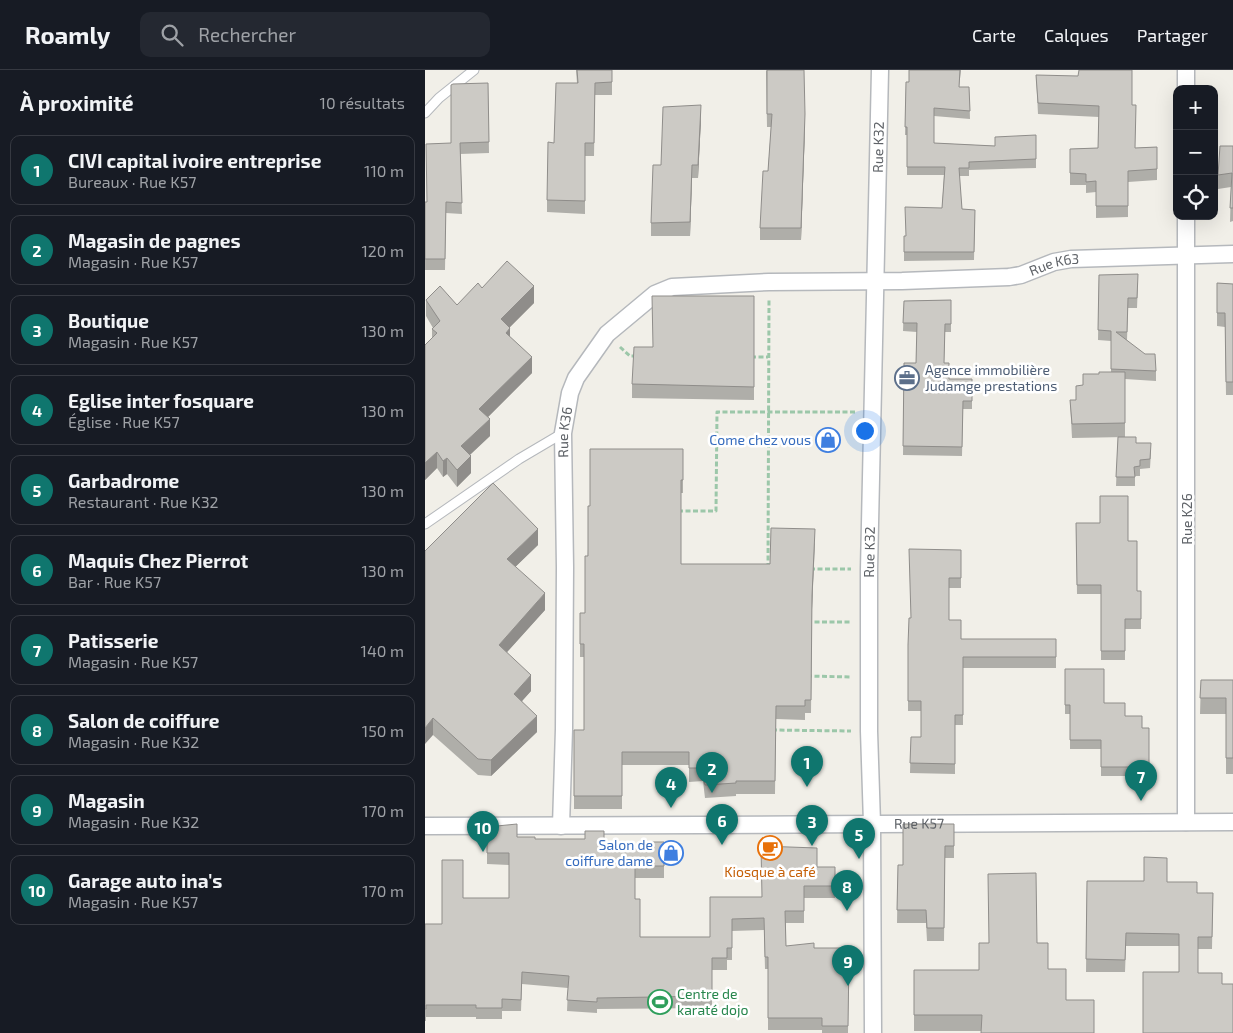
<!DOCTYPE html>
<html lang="fr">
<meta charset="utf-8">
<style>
:root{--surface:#171b24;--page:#242831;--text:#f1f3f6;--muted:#9ea1a6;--line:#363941;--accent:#0f766e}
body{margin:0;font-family:"Exo 2",sans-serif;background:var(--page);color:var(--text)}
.controls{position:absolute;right:15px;top:15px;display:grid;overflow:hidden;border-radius:10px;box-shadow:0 5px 20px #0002}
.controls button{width:45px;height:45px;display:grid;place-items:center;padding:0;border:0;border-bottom:1px solid var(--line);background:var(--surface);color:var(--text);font:25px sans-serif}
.you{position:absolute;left:439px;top:360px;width:18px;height:18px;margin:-12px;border:4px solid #fff;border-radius:50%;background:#1a73e8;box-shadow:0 0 0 8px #1a73e833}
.badge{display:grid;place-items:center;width:32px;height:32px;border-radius:50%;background:var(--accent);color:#fff;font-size:16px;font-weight:700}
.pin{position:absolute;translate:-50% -41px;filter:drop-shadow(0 1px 2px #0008)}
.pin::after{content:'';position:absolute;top:26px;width:18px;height:15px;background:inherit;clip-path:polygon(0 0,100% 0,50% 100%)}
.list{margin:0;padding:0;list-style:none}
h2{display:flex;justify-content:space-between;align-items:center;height:65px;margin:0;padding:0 20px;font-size:21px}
h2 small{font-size:16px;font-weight:400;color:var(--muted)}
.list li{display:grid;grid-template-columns:32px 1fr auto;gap:15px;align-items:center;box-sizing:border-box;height:70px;margin:0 10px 10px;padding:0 10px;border:1px solid var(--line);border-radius:10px}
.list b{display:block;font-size:19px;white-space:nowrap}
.list p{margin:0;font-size:16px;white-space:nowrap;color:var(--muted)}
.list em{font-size:16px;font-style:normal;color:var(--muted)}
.icon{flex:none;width:28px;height:28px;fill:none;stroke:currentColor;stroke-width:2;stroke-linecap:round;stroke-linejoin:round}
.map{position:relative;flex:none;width:808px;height:963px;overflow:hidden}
header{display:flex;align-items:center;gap:30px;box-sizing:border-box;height:70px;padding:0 25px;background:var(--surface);border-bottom:1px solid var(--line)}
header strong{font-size:24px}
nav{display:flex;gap:28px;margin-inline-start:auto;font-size:18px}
.search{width:350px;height:45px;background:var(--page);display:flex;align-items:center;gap:12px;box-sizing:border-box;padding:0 18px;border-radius:10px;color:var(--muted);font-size:19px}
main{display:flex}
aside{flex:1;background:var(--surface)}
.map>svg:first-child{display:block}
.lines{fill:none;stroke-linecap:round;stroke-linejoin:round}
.service-casing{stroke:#b5b8bc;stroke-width:11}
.minor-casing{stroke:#b5b8bc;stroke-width:19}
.path{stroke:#9cc7a9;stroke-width:3;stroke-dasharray:5 2.5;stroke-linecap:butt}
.service{stroke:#fff;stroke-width:9}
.minor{stroke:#fff;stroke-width:16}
.wall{fill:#afaea9}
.shaded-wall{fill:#8f8d8a}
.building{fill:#cccac5;stroke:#8f8d8a}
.labels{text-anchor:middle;stroke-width:5;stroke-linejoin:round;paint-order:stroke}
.street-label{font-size:14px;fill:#5f6368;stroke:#fff}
.service-label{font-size:14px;fill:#4e5e75;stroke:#fff;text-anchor:start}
.shop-label{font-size:14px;fill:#366cbe;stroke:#fff;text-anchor:end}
.food-label{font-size:14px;fill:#c56008;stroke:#fff}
.leisure-label{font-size:14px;fill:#27864d;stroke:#fff;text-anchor:start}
</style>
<header>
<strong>Roamly</strong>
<div class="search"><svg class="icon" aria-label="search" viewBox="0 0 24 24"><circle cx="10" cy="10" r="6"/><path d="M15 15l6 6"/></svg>Rechercher</div>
<nav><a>Carte</a><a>Calques</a><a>Partager</a></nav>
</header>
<main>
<aside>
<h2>À proximité<small>10 résultats</small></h2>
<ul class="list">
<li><span class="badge">1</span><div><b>CIVI capital ivoire entreprise</b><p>Bureaux · Rue K57</p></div><em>110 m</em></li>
<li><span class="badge">2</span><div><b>Magasin de pagnes</b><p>Magasin · Rue K57</p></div><em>120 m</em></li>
<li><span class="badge">3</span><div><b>Boutique</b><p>Magasin · Rue K57</p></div><em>130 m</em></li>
<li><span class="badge">4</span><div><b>Eglise inter fosquare</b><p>Église · Rue K57</p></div><em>130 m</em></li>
<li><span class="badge">5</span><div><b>Garbadrome</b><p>Restaurant · Rue K32</p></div><em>130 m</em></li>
<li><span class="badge">6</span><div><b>Maquis Chez Pierrot</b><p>Bar · Rue K57</p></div><em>130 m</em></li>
<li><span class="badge">7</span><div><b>Patisserie</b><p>Magasin · Rue K57</p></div><em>140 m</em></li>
<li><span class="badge">8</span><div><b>Salon de coiffure</b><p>Magasin · Rue K32</p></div><em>150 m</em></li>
<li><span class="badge">9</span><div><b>Magasin</b><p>Magasin · Rue K32</p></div><em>170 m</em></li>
<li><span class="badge">10</span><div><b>Garage auto ina's</b><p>Magasin · Rue K57</p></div><em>170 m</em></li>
</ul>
</aside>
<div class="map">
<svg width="808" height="963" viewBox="0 0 808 963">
<rect width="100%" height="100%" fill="#f1efe8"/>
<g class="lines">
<defs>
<path id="service" d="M0,43L14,28L49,0
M0,454L94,389L138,363"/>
<g id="minor">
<path d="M761,0V19"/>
<path d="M761,752V146"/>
<path id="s1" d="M0,756C269,757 539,752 808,752"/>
<path id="s2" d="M136,756L139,659L140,497L138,363L145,323L151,308L182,264L230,224L247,217L344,212L477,211L584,207L596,205L629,192L646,189L808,184"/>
<path id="s3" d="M448,963L447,753L444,661V499L455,0"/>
</g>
</defs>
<use href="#service" class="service-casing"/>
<use href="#minor" class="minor-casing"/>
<path class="path" d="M195,277L205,286H213
M326,287H343
M253,441H291L292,342H430
M343,498L344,229
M385,499H426
M382,552H426
M382,606L426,607
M347,660L426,661"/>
<use href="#service" class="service"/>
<use href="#minor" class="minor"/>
</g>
<path class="wall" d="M151,0H187V25H170L169,86H160V144L122,142V130L129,73L152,13Z
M341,0L380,57L376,170H335V158L343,101L346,57H342Z
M536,0L534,17H544L545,49L509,46V73L570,76L611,65V98L544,100V106H534L537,139L550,140L549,190L479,191V166H481L517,138L519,105H482V65H480L481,12H484Z
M611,5L707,35L710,78L732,77V110L703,112V147L671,148V122L661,123V115H645V79L673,78L674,47L613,44Z
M63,13L64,83L35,84L37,144L21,143L20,200H0V132H2L26,73Z
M276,49L273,108H267L265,166H226V153Z
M808,76V151L805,152L806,117L793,119V105Z
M674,205L713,213L712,238H703L702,270L731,301V311L700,309V367L647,368L645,330H651L658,315L674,304L686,302V271L673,270Z
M792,213L808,214V325H801L800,257L792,256Z
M57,218L109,233L85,257V267L107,303L63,347L65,366L45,385L46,403L32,417L22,404L18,407L12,398L0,410V275L7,268V259L8,258L1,246V230L32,235Z
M329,226V330L207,328V314L228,277Z
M526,230V262H520L519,293L524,309H547V339H538L537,386L478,385L479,293H491L492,262L478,261L479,231Z
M693,367L711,373L726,382L725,398L715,399V406H710V416H691Z
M258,379V423H256V494H345L390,473L387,539L386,643H380V650L351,649L350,724H311V726L280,728L278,711L264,712V695H197V739H149V660H159V587H155V543H160L165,436Z
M651,453L703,471L712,521H716V559H700V590H676V524H652Z
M113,475L90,497L120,540L82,582L106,621L97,631L112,662L66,706L53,705L8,665L0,481Z
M536,480V518H524V550L536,569H631V598H538V655H530V704L485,703L486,667H496V641H483V575Z
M640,599L679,633L700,646L717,658H724V706H676V679H645V644H640Z
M776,610H808V704H801V644H775Z
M529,754V788H520L519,871H502L501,853H472L473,795H478Z
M62,757L92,767L179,779H214L239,772V808H210V829L215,867H285V827H337L392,797H410V828H379V853H361V876L389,878L418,887H424L423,963H397V960H343V899H340L339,860L307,861V890H302V900H287V938L172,939V943L142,941L143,918L97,914L96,941H77V949H51V947H1V951H0V854H17L38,828H84V795L62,794Z
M611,803L556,961H489V900H554L564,873Z
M662,811L742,812L772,823H788L787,879H773V903L797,914L808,963L754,902V876H701L700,902H661Z"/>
<path class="shaded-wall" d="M276,35V49L273,108V95Z
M380,44V57L376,170V158Z
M267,95V108L265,166V152Z
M109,216V233L76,266V249Z
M85,258V275L81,263Z
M107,287V303L54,356V339Z
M65,349V366L36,393V376Z
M12,382V398L0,410V393Z
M46,386V403L32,417V400Z
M22,388V404L18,407V391Z
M113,459V475L82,505V489Z
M390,459L387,539L386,643L387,526Z
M120,523V540L74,591V575Z
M106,605V621L89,640V624Z
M112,646V662L66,706V690Z
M8,648V665L0,674V658Z"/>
<path class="building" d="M152,0H187V12L170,13L169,73H160V131L122,130L123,72L129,73L131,13H153Z
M342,0H379L380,44L376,158H335L338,101H343L347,44H342Z
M484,0H535L534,17H544L545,41L509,38V73L570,76V67L611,65V89L544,92V98H534L537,139L550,140L549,182H479V166H481L480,137L517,138L520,97H482V57H480L481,12H484Z
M654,0H707V35H711L710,78L732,77V99L703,101V136H671V111L661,112V104L645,103V79L673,78L674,36L613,33L611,5L653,6Z
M63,13L64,72L35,73L37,133L21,132L20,189H0V132H2L1,74L26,73V15L28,14Z
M276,35L273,95H267L265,152L226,153L228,95H236L238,37Z
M795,76H808V138H805L807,103L793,105Z
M82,191L109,216L76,249L85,258L81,263L107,287L54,339L65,349L36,376L46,386L32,400L22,388L18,391L12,382L0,393V275L12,263L7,259L15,251L1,230L15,216L32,235L53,213L57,218Z
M713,204L712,228H703L702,262H691L720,284H730L731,301L686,299V261L673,260L674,205Z
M792,213L808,214V312H801L800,243H792Z
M227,226H329V317L207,314L209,277H228Z
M526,230V254H520L519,293H524V309H547V331H538L537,377L478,376L479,293H491L492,253H478L479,231Z
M674,302H700V353L647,354L645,330H651V316L658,315V304H674Z
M693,367H711V373H726L725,389L715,390V396L709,397L710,407H691Z
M165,379H258V410H256V494H345L346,458L390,459L387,526L386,630H380V636H351L350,711H311V713L280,715L278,698H264V682H197V726H149V660H159V574H155V543H160V486H163V436H165Z
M68,413L113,459L82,489L120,523L74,575L106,605L89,624L112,646L66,690L53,689L8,648L0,658V481Z
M675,426H703V471H712V521H716V549H700V581H676V515H652L651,453H675Z
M484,479L536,480V508H524V550H536V569H631V587H538V645H530V694L485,693L486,667H496V631H483V575L484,548H486Z
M640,599H679V633H700V646H717V658H724V697H676V670H645V635H640Z
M776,610H808V688H801V628H775Z
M92,754V767H110V769H160V761H179V779H214V772H239V796H210V829H215V867H285V827H337L336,776L392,778V797H410V816H379V841H360L361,876L389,873V878H418V887H424L423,956H397V948H343V887H340L339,848L307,849V878H302V888H287V926L172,928V932L142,930L144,906L97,902L96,930L77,929V938H51V935H1V939H0V854H17V790H38V828H84V783H62V757Z
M478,754H529V776H520L519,858H502L501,840H472L473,795H478Z
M719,787L742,788V812H772V823H788L787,867H773V903H797V914H808V963H718V902H754V864L701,863L700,890L661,889L662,811H719Z
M611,803L612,873H623V899H641V930H669V963H556L557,945H489V900H554V873H564L563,804Z"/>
<defs>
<symbol id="office-ring" viewBox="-11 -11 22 22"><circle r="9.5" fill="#fff" stroke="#5c6f8a" stroke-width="1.5"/><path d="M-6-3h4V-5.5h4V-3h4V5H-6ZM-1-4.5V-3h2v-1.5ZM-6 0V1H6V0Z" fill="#5c6f8a"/></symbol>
<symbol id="shop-ring" viewBox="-11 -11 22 22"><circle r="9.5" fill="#fff" stroke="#3f7fe0" stroke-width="1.5"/><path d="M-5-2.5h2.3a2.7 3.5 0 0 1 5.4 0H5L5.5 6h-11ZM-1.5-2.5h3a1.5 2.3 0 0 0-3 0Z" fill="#3f7fe0"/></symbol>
<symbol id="cafe-ring" viewBox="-11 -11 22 22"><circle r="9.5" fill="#fff" stroke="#e8710a" stroke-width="1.5"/><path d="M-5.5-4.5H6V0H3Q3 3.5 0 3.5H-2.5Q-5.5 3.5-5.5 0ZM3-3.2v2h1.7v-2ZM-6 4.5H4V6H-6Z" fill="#e8710a"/></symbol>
<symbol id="stadium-ring" viewBox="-11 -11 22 22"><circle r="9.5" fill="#fff" stroke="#2e9e5b" stroke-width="1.5"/><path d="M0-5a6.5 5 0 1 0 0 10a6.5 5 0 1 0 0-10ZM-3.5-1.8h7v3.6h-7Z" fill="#2e9e5b"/></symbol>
</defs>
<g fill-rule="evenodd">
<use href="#office-ring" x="468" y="294" width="28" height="28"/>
<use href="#shop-ring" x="389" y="356" width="28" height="28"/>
<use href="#cafe-ring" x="331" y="764" width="28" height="28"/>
<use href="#shop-ring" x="232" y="769" width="28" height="28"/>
<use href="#stadium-ring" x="221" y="918" width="28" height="28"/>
</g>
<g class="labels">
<g class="street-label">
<text dy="5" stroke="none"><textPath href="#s3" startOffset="886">Rue K32</textPath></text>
<text dy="5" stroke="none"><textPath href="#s2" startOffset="969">Rue K63</textPath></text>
<text dy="5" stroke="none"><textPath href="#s2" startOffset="394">Rue K36</textPath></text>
<text transform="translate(762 449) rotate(-90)" y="5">Rue K26</text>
<text dy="5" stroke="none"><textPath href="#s3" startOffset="481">Rue K32</textPath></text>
<text dy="5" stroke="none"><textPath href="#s1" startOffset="494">Rue K57</textPath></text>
</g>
<g class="service-label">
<text x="500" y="305">Agence immobilière<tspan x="500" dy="16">Judamge prestations</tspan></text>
</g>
<g class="shop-label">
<text x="386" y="375">Come chez vous</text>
<text x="228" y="780">Salon de<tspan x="228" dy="16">coiffure dame</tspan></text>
</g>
<g class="food-label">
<text x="345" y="807">Kiosque à café</text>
</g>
<g class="leisure-label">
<text x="252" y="929">Centre de<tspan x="252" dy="16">karaté dojo</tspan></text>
</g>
</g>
</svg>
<div class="controls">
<button>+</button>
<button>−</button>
<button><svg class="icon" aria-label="locate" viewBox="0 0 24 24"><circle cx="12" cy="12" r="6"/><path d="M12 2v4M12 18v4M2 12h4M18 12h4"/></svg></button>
</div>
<div class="you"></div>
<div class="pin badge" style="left:382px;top:717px">1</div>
<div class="pin badge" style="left:287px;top:723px">2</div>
<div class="pin badge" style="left:387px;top:776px">3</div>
<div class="pin badge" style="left:246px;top:738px">4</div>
<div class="pin badge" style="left:434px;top:789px">5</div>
<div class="pin badge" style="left:297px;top:775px">6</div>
<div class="pin badge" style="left:716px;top:731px">7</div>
<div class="pin badge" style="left:422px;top:841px">8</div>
<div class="pin badge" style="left:423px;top:916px">9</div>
<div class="pin badge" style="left:58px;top:782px">10</div>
</div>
</main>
